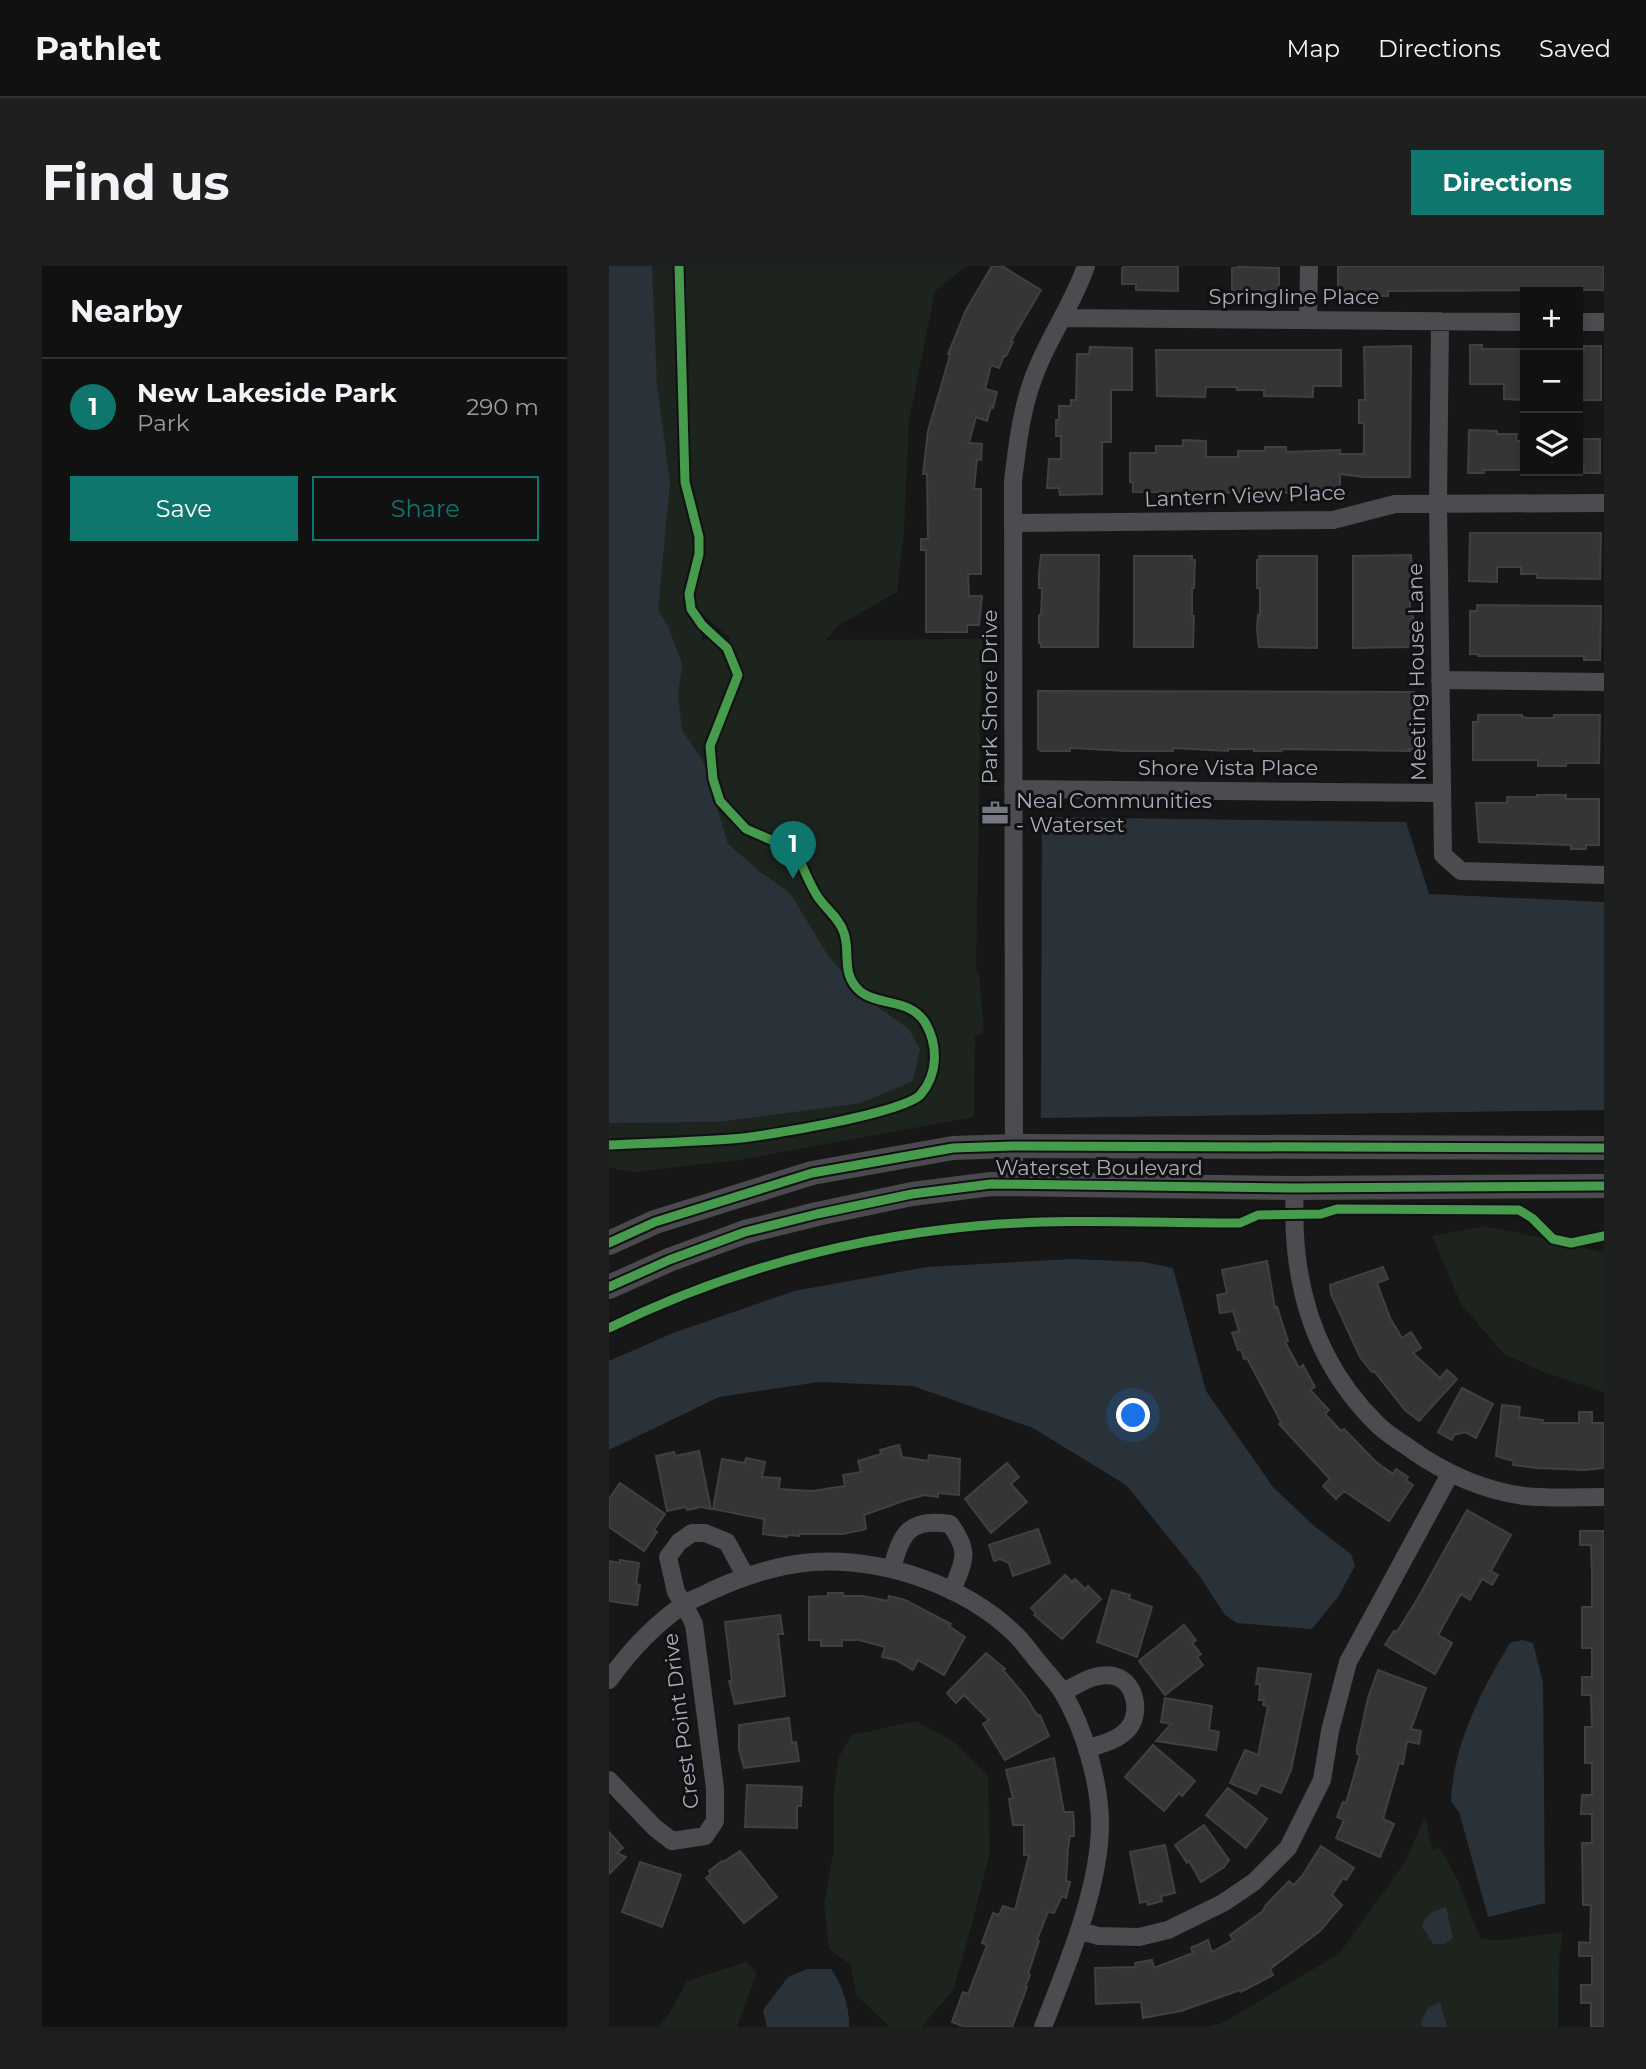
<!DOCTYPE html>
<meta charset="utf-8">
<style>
:root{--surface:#111;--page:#1e1f1f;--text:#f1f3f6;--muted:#9c9d9f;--line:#303131;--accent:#0f766e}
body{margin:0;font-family:Montserrat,sans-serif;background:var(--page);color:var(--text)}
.controls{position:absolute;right:21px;top:21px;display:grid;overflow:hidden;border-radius:0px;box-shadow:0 4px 10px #0003}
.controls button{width:63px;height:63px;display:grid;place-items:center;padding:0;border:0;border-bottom:2px solid var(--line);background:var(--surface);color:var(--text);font:35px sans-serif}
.you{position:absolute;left:525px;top:1150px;width:24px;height:24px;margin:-18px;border:5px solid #fff;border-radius:50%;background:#1a73e8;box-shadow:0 0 0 10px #1a73e833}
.badge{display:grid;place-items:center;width:46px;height:46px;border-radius:50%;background:var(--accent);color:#fff;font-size:23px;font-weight:700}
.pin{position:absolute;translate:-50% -58px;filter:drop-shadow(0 2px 4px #0008)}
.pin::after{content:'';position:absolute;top:37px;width:24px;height:21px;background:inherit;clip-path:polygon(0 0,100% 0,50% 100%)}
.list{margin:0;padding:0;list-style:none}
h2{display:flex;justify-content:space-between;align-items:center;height:91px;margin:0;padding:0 28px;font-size:30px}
h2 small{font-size:23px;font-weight:400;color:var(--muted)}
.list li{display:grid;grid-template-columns:46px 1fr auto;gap:21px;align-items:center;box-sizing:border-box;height:98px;padding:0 28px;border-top:2px solid var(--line)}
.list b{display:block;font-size:26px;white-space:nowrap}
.list p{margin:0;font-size:23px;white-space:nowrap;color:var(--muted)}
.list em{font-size:23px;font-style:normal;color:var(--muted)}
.actions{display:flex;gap:14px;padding:21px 28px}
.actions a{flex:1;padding:16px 0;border:2px solid var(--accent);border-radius:0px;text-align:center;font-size:24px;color:var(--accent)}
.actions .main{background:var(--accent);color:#fff}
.icon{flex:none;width:38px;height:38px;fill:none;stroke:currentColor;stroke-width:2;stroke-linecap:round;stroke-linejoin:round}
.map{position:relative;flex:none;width:995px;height:1761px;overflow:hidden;border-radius:0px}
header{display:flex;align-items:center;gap:42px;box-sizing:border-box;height:98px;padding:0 35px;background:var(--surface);border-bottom:2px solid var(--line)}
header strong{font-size:33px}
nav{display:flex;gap:38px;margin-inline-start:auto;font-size:24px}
.intro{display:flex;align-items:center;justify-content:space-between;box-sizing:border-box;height:168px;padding:0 42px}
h1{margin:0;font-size:49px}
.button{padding:18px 32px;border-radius:0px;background:var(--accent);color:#fff;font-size:24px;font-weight:700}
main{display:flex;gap:42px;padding:0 42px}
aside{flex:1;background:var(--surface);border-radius:0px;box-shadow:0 4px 10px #0003}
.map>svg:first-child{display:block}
.green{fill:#1d241e;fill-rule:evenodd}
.water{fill:#2a3239}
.building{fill:#353536;stroke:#3f4043;stroke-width:2}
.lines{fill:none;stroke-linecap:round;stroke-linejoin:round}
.street{stroke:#4b4c50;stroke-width:18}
.secondary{stroke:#4a4a4e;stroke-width:24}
.cycleway-casing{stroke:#111113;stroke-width:13}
.cycleway{stroke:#469c4c;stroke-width:9}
.labels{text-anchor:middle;stroke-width:6;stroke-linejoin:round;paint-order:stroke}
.street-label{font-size:21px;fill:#a8adb8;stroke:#111113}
.poi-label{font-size:21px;fill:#a8adb8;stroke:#111113;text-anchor:start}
</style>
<header>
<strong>Pathlet</strong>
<nav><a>Map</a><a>Directions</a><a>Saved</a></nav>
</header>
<div class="intro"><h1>Find us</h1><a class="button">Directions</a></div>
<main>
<aside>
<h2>Nearby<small></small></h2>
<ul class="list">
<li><span class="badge">1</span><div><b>New Lakeside Park</b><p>Park</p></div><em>290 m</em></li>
</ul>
<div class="actions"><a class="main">Save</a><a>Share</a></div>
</aside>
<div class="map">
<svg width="995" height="1761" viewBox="0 0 995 1761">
<rect width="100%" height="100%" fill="#171717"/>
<path class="green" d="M0,0H357L326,25L300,155L295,264L288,326L230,359L217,374L373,373L367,705L370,707L375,766L366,770L365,851L130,894L25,906L0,902ZM92,347L120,371L121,374H93Z
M875,960L946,974L995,987V1126L934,1106L894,1087L852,1038L823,970Z
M307,1455L345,1476L379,1509L381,1586L362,1661L344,1725L312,1761H278L279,1759L247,1729L242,1699L220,1683L215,1638L225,1584V1523L230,1491L243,1469Z
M816,1551L824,1584L831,1581L850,1617L871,1672L886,1675L954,1666L950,1694L949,1761H838L831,1737L812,1755L813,1761H598L613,1757L730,1688L796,1596Z
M137,1696L148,1707L128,1761H50L64,1741L78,1715Z"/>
<path class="water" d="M0,0H43L48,120L61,216L49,344L59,360L73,398L69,430L73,464L94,495L119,578L150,605L181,627L218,688L253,730L300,763L311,783L304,815L252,837L109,856L0,857Z
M433,551L797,556L820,628L995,636V844L432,852Z
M464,993L535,996L564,1002L597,1125L664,1221L704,1259L742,1288L746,1300L729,1331L703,1363L628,1357L616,1349L590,1309L517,1219L424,1162L304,1120L210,1116L110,1131L0,1184V1095L64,1067L185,1025L318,1001Z
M913,1374L924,1377L934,1417L936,1637L879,1651L850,1546L842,1536C844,1479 872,1425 901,1377Z
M837,1641L844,1672L835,1678H824L813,1660C817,1647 825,1645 837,1641Z
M198,1703H222C233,1718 241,1742 240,1761H158L154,1744L179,1711Z
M831,1736L838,1761H813L812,1755L819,1742Z"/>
<path class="building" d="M383,0H393L432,24L402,75L404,76L397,90H395L390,102L382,99L376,123L388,126L384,142L382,141L378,155L367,151L360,177L373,178L372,194L368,193L365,223H372V308H359L360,330H373L370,359H358V366H317V284H312V273H319L318,208H314L319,165L341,89L339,88L357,44Z
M516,0H569V25L527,24V18H513V2Z
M729,0H995V24L779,25V30H729Z
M630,1L670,2V25L623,24V2Z
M861,79H873V83H916V134L895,133V118H861Z
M802,80L801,211H754L731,208V223H701V225L697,227L524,226V217L521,216V187H547V180H574V174L597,175V191H629V185H656V181H677V186L731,184V188H755V157H750V134H756L755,81Z
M975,80H992V134H969V84H975Z
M481,81L523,82V124H502V176H493V228L451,229L450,222H438L440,193H452V170H447V154H450V140H462V134H467L468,88H480Z
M547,84H732V120H704V131L655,130V124H628V121H597L596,131L548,130Z
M860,164L888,165V168H908L907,175H916V204H874L875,207H859Z
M969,173H991V207H975V201L969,202Z
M861,267H992L991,313L928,312V308H912V301H888V316L860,315Z
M432,289H490L489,381H432V377H430V349H432L433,325V322H430V307Z
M802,289L804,322H801V349H804V377H802V381L744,382V290Z
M525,290H583V294H586L585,322H583V350H585L584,381H525Z
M650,290H708V382L650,381L648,364L649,349L651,350V322H648V294H651Z
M868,339L992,340L991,394H975V390H869V388H861V345H868Z
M429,425L805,426L804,483H800L801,485L673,483V485H645V483H619V485L564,482V485H516L465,482H461V485H432L429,483Z
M869,449H913V451L919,452H945V449H991L990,497H957V500H929V494H864V456H869Z
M928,529H957V533H990V579H977V583H962V579L870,576L867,537H898V531H928Z
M658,995L666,1042L668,1041L679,1075L676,1076L690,1102L694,1099L706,1121L701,1124L720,1144L716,1148L732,1165L735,1163L767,1196L784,1208L787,1203L799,1211L797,1214L804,1219L780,1255L735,1225L727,1233L714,1220L721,1213L670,1158L672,1156L638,1092L635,1093L632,1083L629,1084L623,1067L630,1065L624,1045L611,1047L608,1029L618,1027L613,1004Z
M774,1001L779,1013L768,1017L781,1052L793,1072L802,1066L812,1082L804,1087L831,1112L838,1104L848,1113L810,1155L796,1144L765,1105L763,1106L751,1091L722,1028L721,1019Z
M853,1122L884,1138L867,1172L856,1166L845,1169L843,1174L829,1166Z
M893,1139L911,1141L910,1151L934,1154L933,1157H970V1146H983V1157H995V1202L975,1204L928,1202L904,1199L905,1195L887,1190Z
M290,1179L293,1191L319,1195L320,1189L351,1193L350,1229L329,1227V1231L315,1229L297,1234L255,1249L257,1263L234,1268H190V1270L178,1269V1271L154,1268L155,1253L104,1243L113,1193L136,1197L137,1192L156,1196L153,1211L171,1212L170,1223L203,1225L236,1220L234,1209L252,1206L249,1195L272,1188L271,1184Z
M90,1185L102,1243L92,1241L78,1244L77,1241L58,1245L47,1190L65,1186L66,1190Z
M398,1197L410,1211L402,1218L418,1236L382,1267L356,1233Z
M11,1217L56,1248L45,1264L48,1266L35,1285L0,1261V1233Z
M858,1244L902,1269L882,1305L889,1309L883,1319L873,1313L861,1334L852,1328L829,1369L843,1377L826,1408L776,1379L785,1365L788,1366L809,1332Z
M429,1263L441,1297L404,1310L400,1297L391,1293L385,1295L380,1279Z
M971,1265H995V1761H982V1737H972V1719H983V1690H970V1676L981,1677L982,1639H974L973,1577H983V1548H972L973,1529H983V1497H976V1461H983L982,1429H973V1411H983V1382H973V1341H983V1308L982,1279H971Z
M11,1294L30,1297L27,1318L31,1319L28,1339L0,1335V1295L11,1297Z
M456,1309L463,1316L466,1313L476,1323L479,1320L492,1333L453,1373L425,1349L427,1347L422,1342Z
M503,1324L521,1329L520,1333L543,1341L528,1391L488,1376Z
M219,1327H234V1330H254L279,1335L280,1330L296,1334L342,1358L340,1360L356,1371L335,1409L309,1394L304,1404L287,1394L273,1391L276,1381L250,1374H233V1380H212V1374H200V1331L219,1330Z
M171,1349L174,1368H169L176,1430L126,1438L120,1415H123L116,1356Z
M575,1359L587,1374L583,1377L592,1388L588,1391L594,1399L556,1429L530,1395Z
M377,1387L396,1403L394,1404L416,1430L429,1450L431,1449L440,1470L396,1494L374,1458L380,1454L355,1429L347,1437L338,1427Z
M649,1402L702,1408L682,1504L672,1527L652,1519L647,1528L621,1517L636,1484L649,1489L659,1440L654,1439L655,1434H650L651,1418H647Z
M769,1404L817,1422L802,1463L812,1465L810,1478L798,1475L794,1498L790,1497L774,1553L785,1558L771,1591L727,1572L735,1554L728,1551L734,1536L737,1537L751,1489L748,1488V1482L759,1432Z
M556,1432L603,1440L600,1464L610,1466L607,1484L547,1475L562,1458L552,1456Z
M180,1452L183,1477L187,1476L190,1495L135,1502L130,1483V1459Z
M544,1479L586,1515L573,1530L570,1527L555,1545L516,1511Z
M445,1492L455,1546H464L465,1555V1570H461L459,1582L457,1615L461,1616L457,1632L453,1630L445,1647L439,1646L428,1674L430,1675L419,1708L421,1709L416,1721H418L403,1761H356L343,1756L354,1726L359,1728L378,1679L373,1677L384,1647L390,1649L394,1640L406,1644L420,1589H415V1559H404L400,1533L404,1532L397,1504Z
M138,1519L193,1521L192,1540H188V1562L136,1561Z
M619,1522L658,1553L637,1582L597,1549Z
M595,1559L620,1594L615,1601L592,1616L580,1595L578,1597L566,1579Z
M0,1566L14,1582L8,1587L17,1591L0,1608Z
M556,1579L566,1627L552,1630L553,1635L539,1639L538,1635L531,1637L521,1586Z
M712,1580L745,1602L737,1614L734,1612L723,1629L733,1639L711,1665L661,1703L664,1709L632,1726L631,1724L572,1745L550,1749L534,1752L532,1736L487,1738L486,1702L527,1701L526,1697L543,1694L545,1702L584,1687L582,1682L599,1674L603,1686L624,1674L621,1669L654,1645L656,1640L680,1615L685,1619L693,1610Z
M131,1585L168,1631L135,1657L97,1612L102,1608L100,1605L113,1595L114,1596Z
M31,1596L72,1609L53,1661L13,1646Z"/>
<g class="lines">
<path class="street" d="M454,52L916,56
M699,54L700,0
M831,55L829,237L834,589L852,605L995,609
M969,56H995
M404,257L724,254L786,238L995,237
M831,414L995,416
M404,523L833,527
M405,918L404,215C409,174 413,136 430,98C444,65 465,35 477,0
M686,922C681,1011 703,1095 769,1159C779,1169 792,1176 803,1184C835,1207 876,1225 915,1230C941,1233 969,1231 995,1231
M283,1303C292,1266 301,1252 341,1258C362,1287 355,1294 343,1325
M0,1414C20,1386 45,1359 74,1339C83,1333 93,1330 102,1325C134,1310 169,1299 204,1296C275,1292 356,1319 407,1369C416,1378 423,1389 431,1398C438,1407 448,1417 454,1427C475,1462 491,1517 491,1558C491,1622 457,1702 434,1761
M454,1426C470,1418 486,1406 505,1410C527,1415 533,1449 518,1464C508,1475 491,1478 478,1483
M0,1514L46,1562L63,1575L96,1570L106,1555V1522L85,1358L75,1338L67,1326L59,1291L70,1276L83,1267H96L118,1276L137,1311
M470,1664L489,1670L530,1671L559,1664L614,1637L645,1616L679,1582L713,1514L721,1465L739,1396L841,1208"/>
<path class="secondary" d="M0,977L46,956L203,907L344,882L404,880L995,882
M0,1021L60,994L136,966L208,948L303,928L382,918L686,922L995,920"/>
<defs>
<path id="cycleway" d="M0,879C41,877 82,876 122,873C153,871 296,847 312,828C329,808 329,780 317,758C302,732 270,740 252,726C231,709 242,687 235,667C230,651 215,642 207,628C199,615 193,599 187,585L137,563L111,535L104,513L101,480L129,409L118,382L93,359L82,343L80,328L90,288V271L76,216L70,0
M0,977L46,956L203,907L344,882L404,880L995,882
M0,1021L60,994L136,966L208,948L303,928L382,918L686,922L995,920
M0,1062C114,1006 239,972 366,960C453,952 543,957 631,957L649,949L712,948L728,943L910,944L923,952L944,973L962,977L995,970"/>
</defs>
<use href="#cycleway" class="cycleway-casing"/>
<use href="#cycleway" class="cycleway"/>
</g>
<defs>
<symbol id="office-bare" viewBox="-9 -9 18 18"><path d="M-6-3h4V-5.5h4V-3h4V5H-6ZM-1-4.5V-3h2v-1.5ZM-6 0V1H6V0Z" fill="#757880" stroke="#111113" stroke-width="2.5" paint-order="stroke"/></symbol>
</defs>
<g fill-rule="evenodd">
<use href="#office-bare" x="367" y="528" width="38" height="38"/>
</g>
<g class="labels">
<g class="street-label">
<text x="685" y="38">Springline Place</text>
<text transform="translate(636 230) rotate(-2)" y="7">Lantern View Place</text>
<text transform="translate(808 406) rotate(-91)" y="7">Meeting House Lane</text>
<text transform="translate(381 431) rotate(-90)" y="7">Park Shore Drive</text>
<text x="619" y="509">Shore Vista Place</text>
<text x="490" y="909">Waterset Boulevard</text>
<text transform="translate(72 1455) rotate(-97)" y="7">Crest Point Drive</text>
</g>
<g class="poi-label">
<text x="407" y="542">Neal Communities<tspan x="407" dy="24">- Waterset</tspan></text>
</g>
</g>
</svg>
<div class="controls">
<button>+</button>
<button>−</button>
<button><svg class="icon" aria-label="layers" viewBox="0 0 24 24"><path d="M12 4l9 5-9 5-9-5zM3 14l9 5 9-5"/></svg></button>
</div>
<div class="you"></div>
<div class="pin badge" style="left:184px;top:613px">1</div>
</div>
</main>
